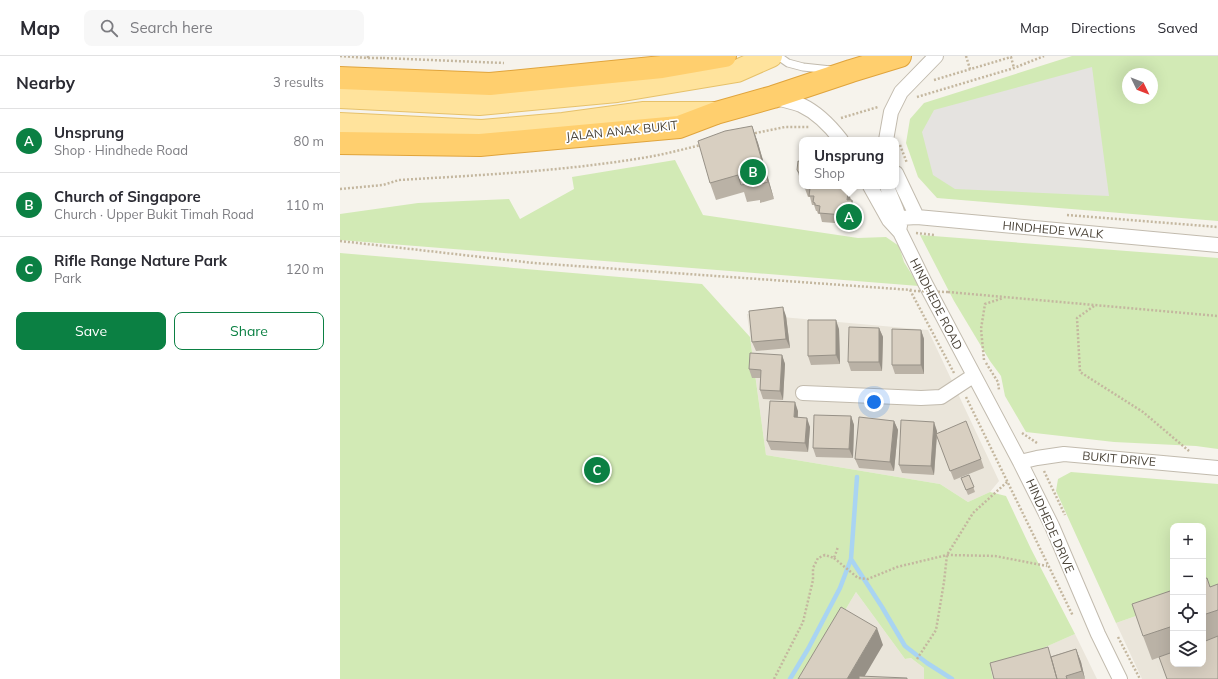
<!DOCTYPE html>
<meta charset="utf-8">
<style>
:root{--surface:#fff;--page:#f7f7f7;--text:#2b2b33;--muted:#7c7c81;--line:#e1e1e2;--accent:#0b8043}
body{margin:0;font-family:Mulish,sans-serif;background:var(--page);color:var(--text)}
.controls{position:absolute;right:12px;bottom:12px;display:grid;overflow:hidden;border-radius:8px;box-shadow:0 4px 16px #0002}
.controls button{width:36px;height:36px;display:grid;place-items:center;padding:0;border:0;border-bottom:1px solid var(--line);background:var(--surface);color:var(--text);font:20px sans-serif}
.compass{position:absolute;left:782px;top:12px;width:36px;height:36px;border-radius:50%;background:var(--surface);box-shadow:0 4px 16px #0002;rotate:133deg}
.you{position:absolute;left:534px;top:346px;width:14px;height:14px;margin:-10px;border:3px solid #fff;border-radius:50%;background:#1a73e8;box-shadow:0 0 0 6px #1a73e833}
.badge{display:grid;place-items:center;width:26px;height:26px;border-radius:50%;background:var(--accent);color:#fff;font-size:13px;font-weight:700}
.pin{position:absolute;translate:-50% -50%;border:2px solid #fff;box-shadow:0 1px 4px #0006}
.popup{position:absolute;left:459px;top:81px;width:100px;height:52px;box-sizing:border-box;display:grid;place-content:center;border-radius:8px;background:var(--surface);filter:drop-shadow(0 1px 3px #0005);font-size:13px;white-space:nowrap;color:var(--muted)}
.popup b{font-size:15px;color:var(--text)}
.popup::after{content:'';position:absolute;left:50%;top:100%;margin-left:-8px;border:8px solid transparent;border-top-color:var(--surface)}
.list{margin:0;padding:0;list-style:none}
h2{display:flex;justify-content:space-between;align-items:center;height:52px;margin:0;padding:0 16px;font-size:17px}
h2 small{font-size:13px;font-weight:400;color:var(--muted)}
.list li{display:grid;grid-template-columns:26px 1fr auto;gap:12px;align-items:center;box-sizing:border-box;height:64px;padding:0 16px;border-top:1px solid var(--line)}
.list b{display:block;font-size:15px;white-space:nowrap}
.list p{margin:0;font-size:13px;white-space:nowrap;color:var(--muted)}
.list em{font-size:13px;font-style:normal;color:var(--muted)}
.actions{display:flex;gap:8px;padding:12px 16px}
.actions a{flex:1;padding:9px 0;border:1px solid var(--accent);border-radius:8px;text-align:center;font-size:14px;color:var(--accent)}
.actions .main{background:var(--accent);color:#fff}
.icon{flex:none;width:22px;height:22px;fill:none;stroke:currentColor;stroke-width:2;stroke-linecap:round;stroke-linejoin:round}
.map{position:relative;flex:none;width:878px;height:623px;overflow:hidden}
header{display:flex;align-items:center;gap:24px;box-sizing:border-box;height:56px;padding:0 20px;background:var(--surface);border-bottom:1px solid var(--line)}
header strong{font-size:19px}
nav{display:flex;gap:22px;margin-inline-start:auto;font-size:14px}
.search{width:280px;height:36px;background:var(--page);display:flex;align-items:center;gap:10px;box-sizing:border-box;padding:0 14px;border-radius:8px;color:var(--muted);font-size:15px}
main{display:flex}
aside{flex:1;background:var(--surface)}
.map>svg:first-child{display:block}
.residential{fill:#eae5da}
.green{fill:#d2eab5;fill-rule:evenodd}
.parking{fill:#e5e3e0}
.lines{fill:none;stroke-linecap:round;stroke-linejoin:round}
.stream{stroke:#a9d4f2;stroke-width:4.5}
.lane-casing{stroke:#c2bbae;stroke-width:9}
.street-casing{stroke:#c2bbae;stroke-width:16}
.primary-casing{stroke:#e6c16a;stroke-width:24}
.highway-casing{stroke:#e0a43c;stroke-width:24}
.path{stroke:#c4b79f;stroke-width:2.5;stroke-dasharray:2 2;stroke-linecap:butt}
.lane{stroke:#fff;stroke-width:7}
.street{stroke:#fff;stroke-width:14}
.primary{stroke:#ffe39c;stroke-width:22}
.highway{stroke:#ffcf6e;stroke-width:22}
.path-bridge{stroke:#c4b79f;stroke-width:2.5;stroke-dasharray:2 2;stroke-linecap:butt}
.wall{fill:#bab2a6}
.shaded-wall{fill:#979187}
.building{fill:#d8cfc1;stroke:#979187}
.labels{text-anchor:middle;stroke-width:3.5;stroke-linejoin:round;paint-order:stroke}
.street-label{font-size:12px;fill:#4b4439;stroke:#fff}
</style>
<header>
<strong>Map</strong>
<div class="search"><svg class="icon" aria-label="search" viewBox="0 0 24 24"><circle cx="10" cy="10" r="6"/><path d="M15 15l6 6"/></svg>Search here</div>
<nav><a>Map</a><a>Directions</a><a>Saved</a></nav>
</header>
<main>
<aside>
<h2>Nearby<small>3 results</small></h2>
<ul class="list">
<li><span class="badge">A</span><div><b>Unsprung</b><p>Shop · Hindhede Road</p></div><em>80 m</em></li>
<li><span class="badge">B</span><div><b>Church of Singapore</b><p>Church · Upper Bukit Timah Road</p></div><em>110 m</em></li>
<li><span class="badge">C</span><div><b>Rifle Range Nature Park</b><p>Park</p></div><em>120 m</em></li>
</ul>
<div class="actions"><a class="main">Save</a><a>Share</a></div>
</aside>
<div class="map">
<svg width="878" height="623" viewBox="0 0 878 623">
<rect width="100%" height="100%" fill="#f6f3ec"/>
<path class="residential" d="M407,258L588,274L659,425L650,436L628,446L600,428L426,399Z
M516,536L565,603L571,602L584,612V623H464Z
M833,547V608H863L878,623H802L776,567Z
M735,578L757,623H653L650,615Z"/>
<path class="green" d="M732,0H878V165L597,142L578,121L566,87L570,63L584,47ZM788,18H812V42H788Z
M335,104L363,159L518,182L546,181L559,190L564,206L579,230L0,184V158L78,147L169,143L180,163L234,133L232,121Z
M580,179L878,202V393L856,390L774,386L686,376L665,340L661,320L650,305L614,245Z
M0,197L362,228L410,281L426,399L600,428L628,446L650,436L666,440L691,493L735,578L651,615L653,623H584V612L571,602L565,603L516,536L464,623H0Z
M731,416L878,428V531L863,536V470H833V547L776,567L716,435L718,423Z"/>
<path class="parking" d="M752,11L769,140L615,133L593,119L582,76L594,54Z"/>
<g class="lines">
<path class="stream" d="M511,503L542,551L565,590L587,607L612,623
M450,623L468,593L500,532L511,503L517,421"/>
<defs>
<path id="lane" d="M438,0L448,7L463,11L491,14"/>
<path id="street" d="M434,41C443,44 453,46 461,49C476,56 491,71 501,84
M546,84L551,56L561,36L596,0
M556,117L577,161
M530,130L549,164L560,176L585,227L680,406L712,470L758,578L780,623
M547,130C551,144 560,156 560,170
M549,164L560,162L577,161L878,189
M463,337L581,342L601,341L633,320
M680,406L697,402L724,398L878,412"/>
<path id="primary" d="M0,41L139,48L277,35L397,15L431,0
M0,68L142,75L223,68L304,57H375"/>
<path id="highway" d="M0,22L150,28L322,11L385,0
M0,87L140,89L339,71L376,57L433,41L511,15L560,0"/>
</defs>
<use href="#lane" class="lane-casing"/>
<use href="#street" class="street-casing"/>
<use href="#primary" class="primary-casing"/>
<use href="#highway" class="highway-casing"/>
<path class="path" d="M0,0L28,2V0
M626,0L630,13
M28,2H43V3
M43,2L164,7
M594,24L671,1L674,12
M577,41L674,12L704,0
M501,62L538,51
M411,78L445,71H469
M560,89L567,107
M0,133L43,129L59,124C142,119 226,115 308,101C326,98 344,93 361,89
M727,159L878,171
M576,177L595,179
M0,185L194,207L572,234
M570,234L614,317
M608,236L878,260
M754,250L737,262L740,316L803,356L849,395
M644,304L641,273L645,248L663,242
M646,307L658,326L659,334
M626,341L733,560
M682,377L697,387
M704,415L725,459
M494,502L518,522L528,523L557,511L607,499L655,500L707,510
M778,581L800,623
M577,603L596,574L604,526L607,499L633,457L667,426
M434,623L463,566L473,524V512L478,502L485,499L494,502L498,491"/>
<use href="#lane" class="lane"/>
<use href="#street" class="street"/>
<use href="#primary" class="primary"/>
<use href="#highway" class="highway"/>
<path class="path-bridge" d="M574,235L608,236"/>
</g>
<path class="wall" d="M412,70L418,87L434,143L420,147V144L407,146L404,136L376,144L370,127Z
M462,106V126L460,123L457,114Z
M464,130H507L511,144H512L515,153H516L520,162L519,169L482,166L480,158H478L477,155H476L474,149H472L470,141H468Z
M446,260L450,292L416,295L412,286Z
M539,272L543,281L542,315H511L508,306Z
M499,273L500,308L471,309L468,300Z
M581,274L584,283V318H555L552,309Z
M442,299L445,308L443,344L423,343L420,334L421,322H412L409,313Z
M458,355V361L470,371L468,396L431,394L427,385Z
M511,360L514,369L513,402L476,401L473,392Z
M554,365L558,374L554,415L519,412L515,403Z
M597,375V377L641,403L644,412L614,424L597,381L594,419L562,417L559,409Z
M629,419L635,436L628,439L621,422Z
M863,523L871,531L878,528V623L863,608Z
M833,534V596L812,604L803,580Z
M736,593L741,606L745,623H654L712,600Z"/>
<path class="shaded-wall" d="M412,70L418,87L434,143L428,126Z
M505,130H507L511,145V153L505,136Z
M512,144L515,153L514,161L511,152Z
M516,153L520,162L519,169L516,160Z
M443,251L446,260L450,292L446,283Z
M496,264L499,273L500,308L496,299Z
M539,272L543,281L542,315L539,306Z
M581,274L584,283V318L581,309Z
M442,299L445,308L443,344L440,335Z
M455,346L458,355L457,370L454,361Z
M511,360L514,369L513,402L509,393Z
M467,362L470,371L468,396L465,387Z
M554,365L558,374L554,415L550,406Z
M594,366L597,375L594,419L591,410Z
M537,572L543,589L523,623H507Z
M736,593L741,606L745,623L742,615Z"/>
<path class="building" d="M412,70L428,126L414,130V127L401,129L398,119L370,127L358,85L385,75Z
M458,105L462,106V121L457,114Z
M464,130H505V136H508L507,144H512L511,152L516,153V160L479,157L480,150L475,149V147L473,146L474,140H469L470,132H464Z
M443,251L446,283L412,286L409,255Z
M468,264H496V299L468,300Z
M509,271L539,272V306H508Z
M552,273L581,274V309H552Z
M410,297L442,299L440,335L420,334L421,314L409,313Z
M430,345L455,346L454,361L467,362L465,387L427,385Z
M474,359L511,360L509,393L473,392Z
M519,361L554,365L550,406L515,403Z
M561,364L594,366L591,410L559,409Z
M626,365L641,403L610,415L596,378Z
M629,419L634,431L626,434L621,422Z
M867,522L870,531L878,528V554L863,559V523Z
M833,534V570L803,580L792,548Z
M501,551L537,572L507,623H458Z
M878,580V623H827L819,601L833,596V608H863V586Z
M708,591L717,623H654L650,607Z
M736,593L742,615L726,620L727,623H717L711,601Z
M519,620L567,622V623H519Z"/>
<g class="labels">
<g class="street-label">
<text transform="translate(282 75) rotate(-6)" y="4">JALAN ANAK BUKIT</text>
<text transform="translate(713 174) rotate(5)" y="4">HINDHEDE WALK</text>
<text transform="translate(596 248) rotate(63)" y="4">HINDHEDE ROAD</text>
<text transform="translate(779 403) rotate(5)" y="4">BUKIT DRIVE</text>
<text transform="translate(710 470) rotate(66)" y="4">HINDHEDE DRIVE</text>
</g>
</g>
</svg>
<div class="controls">
<button>+</button>
<button>−</button>
<button><svg class="icon" aria-label="locate" viewBox="0 0 24 24"><circle cx="12" cy="12" r="6"/><path d="M12 2v4M12 18v4M2 12h4M18 12h4"/></svg></button>
<button><svg class="icon" aria-label="layers" viewBox="0 0 24 24"><path d="M12 4l9 5-9 5-9-5zM3 14l9 5 9-5"/></svg></button>
</div>
<svg class="compass" viewBox="-18 -18 36 36"><path d="M0-13l5 13h-10z" fill="#e53935"/><path d="M0 13l5-13h-10z" fill="#7c7c81"/></svg>
<div class="you"></div>
<div class="pin badge" style="left:509px;top:161px">A</div>
<div class="popup"><b>Unsprung</b>Shop</div>
<div class="pin badge" style="left:413px;top:116px">B</div>
<div class="pin badge" style="left:257px;top:414px">C</div>
</div>
</main>
